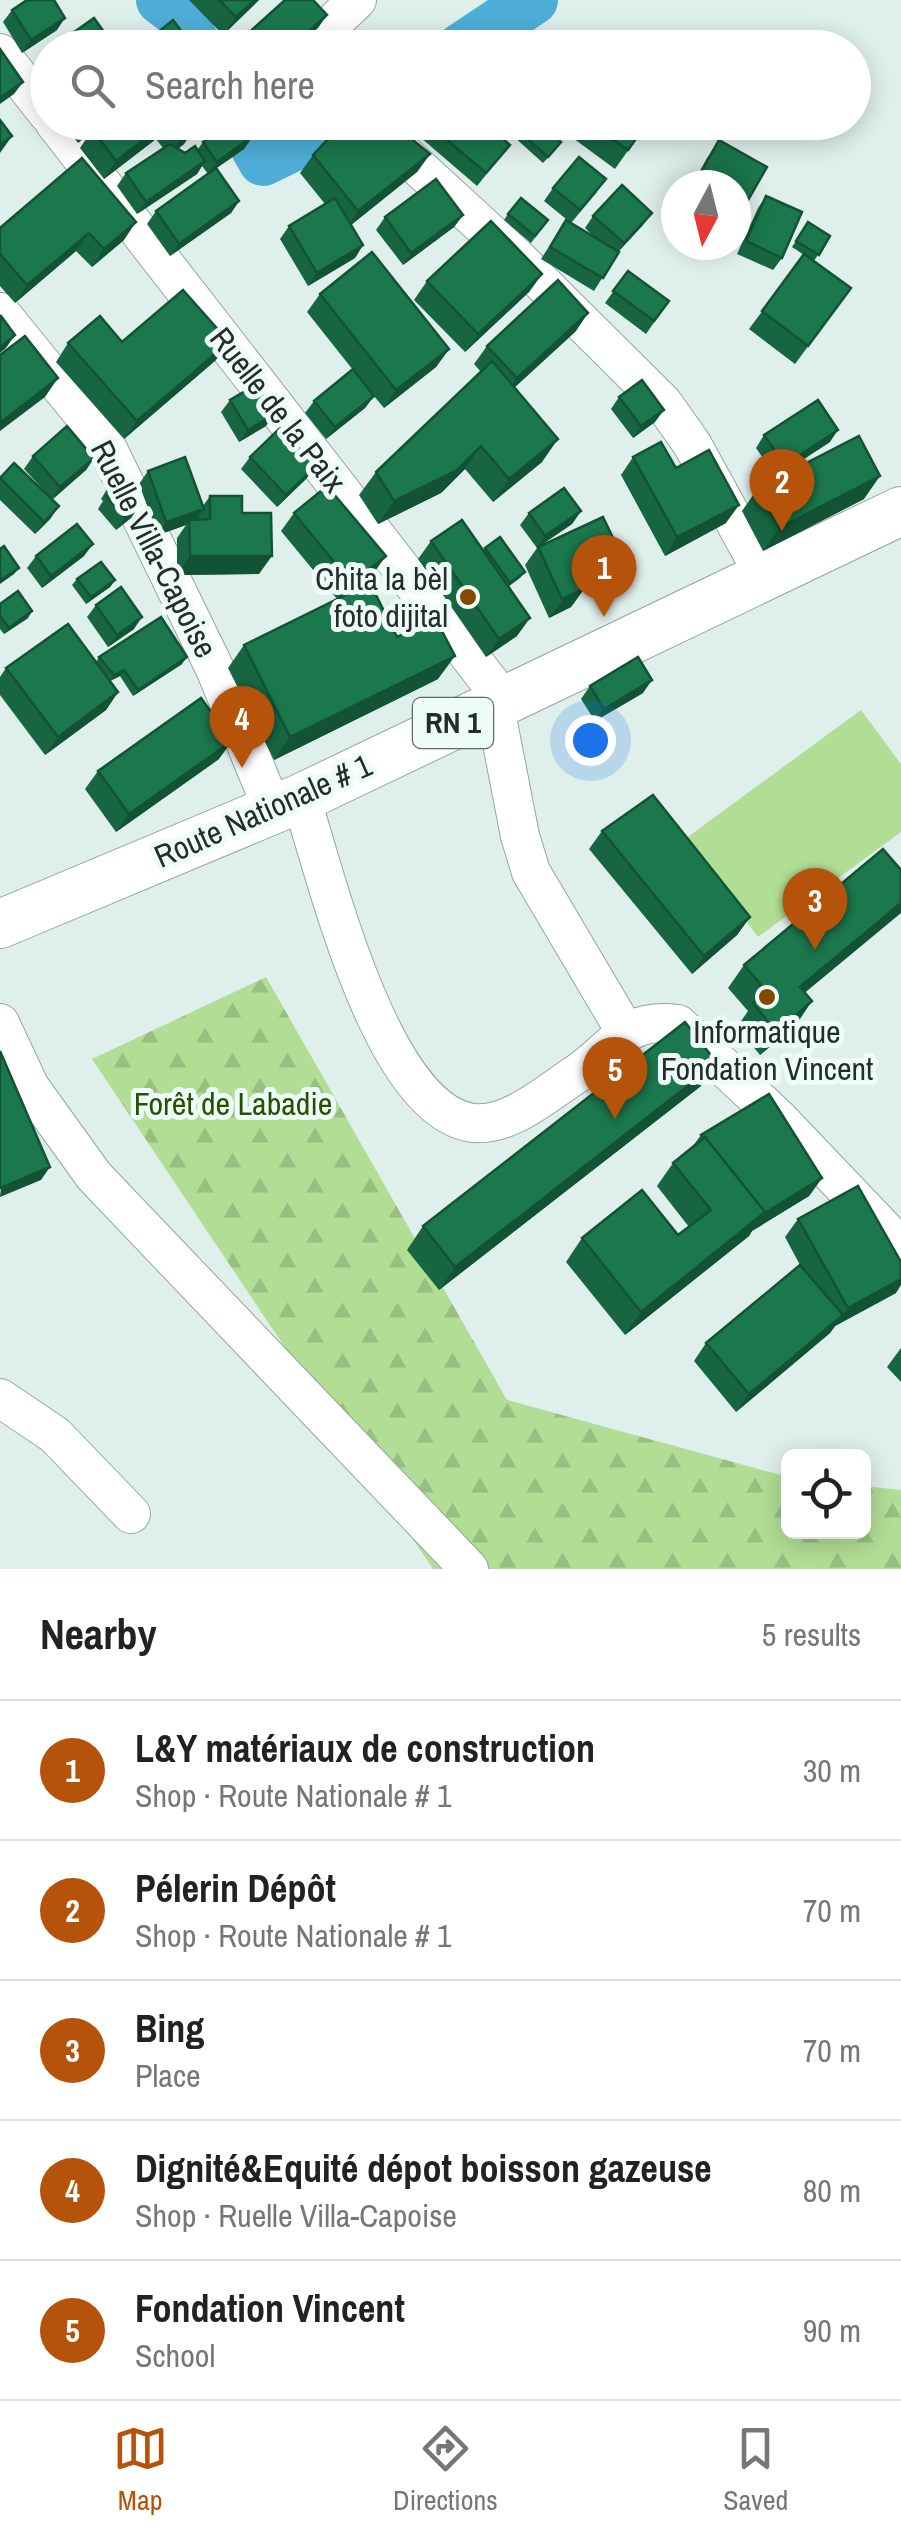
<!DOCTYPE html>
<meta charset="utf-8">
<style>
:root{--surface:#fff;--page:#f2f2f2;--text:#222;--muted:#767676;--line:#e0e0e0;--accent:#b45309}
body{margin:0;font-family:"Archivo Narrow",sans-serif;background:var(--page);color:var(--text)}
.controls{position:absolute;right:30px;bottom:30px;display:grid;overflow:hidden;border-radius:15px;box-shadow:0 5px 25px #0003}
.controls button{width:90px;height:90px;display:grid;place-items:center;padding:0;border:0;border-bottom:2px solid var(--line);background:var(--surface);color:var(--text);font:50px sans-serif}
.compass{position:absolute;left:661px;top:170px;width:90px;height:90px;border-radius:50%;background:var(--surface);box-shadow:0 5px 25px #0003;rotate:187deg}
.you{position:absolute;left:590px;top:740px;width:35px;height:35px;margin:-25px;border:8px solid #fff;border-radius:50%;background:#1a73e8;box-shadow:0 0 0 15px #1a73e833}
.badge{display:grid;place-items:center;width:65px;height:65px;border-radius:50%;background:var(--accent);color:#fff;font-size:32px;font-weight:700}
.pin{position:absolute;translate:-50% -82px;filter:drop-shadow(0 2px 5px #0008)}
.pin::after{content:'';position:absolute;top:52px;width:35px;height:30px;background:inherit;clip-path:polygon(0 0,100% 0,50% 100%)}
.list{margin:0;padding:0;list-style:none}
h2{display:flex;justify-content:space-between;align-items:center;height:130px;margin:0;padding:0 40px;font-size:42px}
h2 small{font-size:32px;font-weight:400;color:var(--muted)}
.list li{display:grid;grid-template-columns:65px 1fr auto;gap:30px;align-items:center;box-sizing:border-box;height:140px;padding:0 40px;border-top:2px solid var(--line)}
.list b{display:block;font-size:38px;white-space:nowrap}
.list p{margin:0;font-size:32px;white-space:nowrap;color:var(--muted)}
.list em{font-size:32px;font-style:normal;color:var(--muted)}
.icon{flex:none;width:55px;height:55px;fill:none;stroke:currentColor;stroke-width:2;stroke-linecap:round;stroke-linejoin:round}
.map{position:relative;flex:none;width:901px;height:1569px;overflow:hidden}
.search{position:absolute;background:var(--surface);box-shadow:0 5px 25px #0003;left:30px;right:30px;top:30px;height:110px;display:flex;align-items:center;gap:25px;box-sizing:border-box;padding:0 35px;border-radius:55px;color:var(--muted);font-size:38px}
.sheet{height:830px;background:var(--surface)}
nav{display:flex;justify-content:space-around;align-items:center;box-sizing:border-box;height:140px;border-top:2px solid var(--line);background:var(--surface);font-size:28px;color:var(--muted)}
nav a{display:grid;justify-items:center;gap:5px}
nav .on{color:var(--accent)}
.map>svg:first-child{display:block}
.forest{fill:url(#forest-firs)}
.pitch{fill:#b1dd95}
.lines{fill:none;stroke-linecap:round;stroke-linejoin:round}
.river{stroke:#4faed8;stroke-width:50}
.minor-casing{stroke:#97a5a2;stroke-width:40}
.major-casing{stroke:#97a5a2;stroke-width:50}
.minor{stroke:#fff;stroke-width:38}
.major{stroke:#fff;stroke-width:48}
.wall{fill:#176641}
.shaded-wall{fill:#135335}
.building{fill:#1b774c;stroke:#135335;stroke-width:2.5}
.poi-dot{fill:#834900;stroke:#edfcf9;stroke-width:4}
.labels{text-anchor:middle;stroke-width:10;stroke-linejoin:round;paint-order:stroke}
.shield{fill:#edfcf9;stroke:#626a69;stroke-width:2.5}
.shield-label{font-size:30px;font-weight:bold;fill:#262c2b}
.street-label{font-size:32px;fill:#262c2b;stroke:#edfcf9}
.poi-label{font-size:32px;fill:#262c2b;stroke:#edfcf9;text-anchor:end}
.park-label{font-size:32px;fill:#295000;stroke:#edfcf9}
</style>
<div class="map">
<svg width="901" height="1569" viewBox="0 0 901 1569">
<defs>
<pattern id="forest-firs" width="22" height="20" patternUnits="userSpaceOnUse" patternTransform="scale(2.5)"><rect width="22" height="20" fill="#b1dd95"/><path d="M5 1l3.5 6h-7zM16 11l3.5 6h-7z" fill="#98be81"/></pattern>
</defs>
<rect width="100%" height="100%" fill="#dfefeb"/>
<path class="forest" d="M266,977L507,1400L788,1477V1532H864V1486L901,1490V1569H433L92,1059Z"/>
<path class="pitch" d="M861,710L901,764V832L758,937L685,839Z"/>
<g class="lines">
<path class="river" d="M161,0L177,12L198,48
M461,48L533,0
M241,122L263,161L343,122"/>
<defs>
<path id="minor" d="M316,48L317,38L357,0
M0,53L48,114
M54,122L502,698
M369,122L515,256L663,403L692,444L764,575
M0,312L103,439L216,671L272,808
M494,702L520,836L531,872L625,1031
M301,798C326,875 381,1111 473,1123C509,1127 546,1094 575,1075C615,1049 622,1017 678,1024L779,1119L901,1247
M0,1023L30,1087L94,1176L469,1569
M0,1398L55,1435L131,1514"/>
<path id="major" d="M0,924L301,798L901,511"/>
</defs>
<use href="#minor" class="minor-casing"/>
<use href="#major" class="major-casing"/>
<use href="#minor" class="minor"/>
<use href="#major" class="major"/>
</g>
<path class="wall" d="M189,0H259L223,35Z
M12,10L57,30L22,53L3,22Z
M62,122H211L190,138L189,136L184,144L178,149L185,153L198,149L203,142L253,136L244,149L208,174L202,166L197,174L137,214L117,186L126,173L163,148L156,139L104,179L80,148L90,133L78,143Z
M419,122H483L510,145L477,186L413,131Z
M551,122H648L615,169Z
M517,130L557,148L543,163L513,136Z
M719,140L736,185H692L707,158Z
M430,154L417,172L351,225L363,245L355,258L308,286L280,239L289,226L325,204L300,173L313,155Z
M82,158L124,240L92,267L76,251L15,303L0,286V228Z
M553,188L597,192L571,223L544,201Z
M766,196L782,258L773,270L737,254L758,208Z
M239,201L231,213L170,256L147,224L156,211Z
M676,213V230L668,226Z
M508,214L548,220L531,243L504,220Z
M463,215L454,227L403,265L376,230L385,217Z
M593,216L643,225L619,251L594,291L541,259L566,220L594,237L585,228Z
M808,222L830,236L814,261L851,288L795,364L749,329L804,255L792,247Z
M702,245H721L715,253Z
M628,271L669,301L646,334L605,303Z
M542,274L529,292L465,352L414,300L427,281Z
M320,294L449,349L436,367L384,408L374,396L365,408L326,439L305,413L314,401L353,370L307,312Z
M576,331L514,388L542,462L493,502L465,469L441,493L378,524L359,495L376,472L481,372L474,364L487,346Z
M122,342L216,360L124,439L56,362L68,343Z
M619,397L655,422L633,438L611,409Z
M230,400L266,426L239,442L221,412Z
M764,435L830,442L776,477L756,448Z
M33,456L94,458L86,470L52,499L59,506L50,519L35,534L0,500V477L50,497L24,469Z
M250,457L307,478L277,507L241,469Z
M633,457L676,468L726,523L665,556L621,475Z
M148,471L203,506L210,496L242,513L259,574L177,575V538L186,525L158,535L139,484Z
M109,486L140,505L131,518L116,530L98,509L103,501L101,499Z
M758,488L864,499L763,551L742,511Z
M581,511L572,524L541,545L623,559L610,577L584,589L571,607L549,618L525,565L537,548L520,525L529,513Z
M294,513L373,574L351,592L438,679L274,760L228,668L244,645L337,599L281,531Z
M431,541L483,550L485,548L525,572L520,578L508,587L517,636L486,657L418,559Z
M36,556H84L42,588L27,568Z
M77,579L115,580L110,587L86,604L72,585Z
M0,604L28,618L4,634L0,629Z
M96,605L134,629L108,647L87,617Z
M99,657L182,664L133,696L120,676L110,681L118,692L106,710L45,755L0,695V677L6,668L96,662Z
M590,686L643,693L595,721L581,699Z
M219,759L116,832L85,789L98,771Z
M602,831L750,917L737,935L692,974L589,849Z
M744,965L796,1025L760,1055L737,1027L748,1011L728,988Z
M701,1086L439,1290L407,1250L423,1226Z
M701,1135L822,1178L809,1196L752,1231L749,1236L625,1335L566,1262L582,1238L678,1235L689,1227L657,1186L673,1163L693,1146Z
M798,1219L896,1293L835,1326L830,1333L736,1412L694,1361L706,1343L800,1265L785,1237Z
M901,1348V1382L887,1367Z"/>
<path class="shaded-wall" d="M254,0H259L223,35L236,17Z
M327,15L318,28L296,48H290Z
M65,18L57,30L22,53L31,40Z
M23,82L14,94L0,104V98Z
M96,122H103L92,129L78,143L86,130Z
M168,122L156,139L104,179L116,161Z
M203,122H211L190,138L199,125Z
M196,126L184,144L169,155L182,137Z
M12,136L0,153V145Z
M253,136L244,149L208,174L217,162Z
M430,154L417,172L346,229L358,211Z
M205,161L197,174L137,214L146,202Z
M239,201L231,213L170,256L179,244Z
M652,213L643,225L615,255L624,243Z
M463,215L454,227L403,265L411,253Z
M136,222L124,240L92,267L104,249Z
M89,233L76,251L15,303L27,285Z
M363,245L355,258L308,286L317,273Z
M542,274L529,292L465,352L478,334Z
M588,313L576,331L504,397L517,378Z
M15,335L6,348L0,353V348Z
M229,342L216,360L124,439L137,421Z
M449,349L436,367L384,408L396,390Z
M58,378L45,397L0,431V423Z
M374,396L365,408L326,439L335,427Z
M664,410L655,422L633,438L641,426Z
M275,414L266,426L239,442L248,430Z
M838,430L830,442L776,477L785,465Z
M558,439L542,462L493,502L509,479Z
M481,446L465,469L441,493L378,524L394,501Z
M94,458L86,470L52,500L60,487Z
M316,466L307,478L277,507L286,495Z
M880,476L864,499L763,551L779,528Z
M140,505L131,518L116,530L125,518Z
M739,505L726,523L665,556L677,537Z
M59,506L50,519L35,534L44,522Z
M204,509L195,521L189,520L186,525L158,535L166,522Z
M581,511L572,524L537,548L545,536Z
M93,544L84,556L42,588L51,576Z
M190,556H272L259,574L177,575Z
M386,556L373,574L340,602L352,584Z
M623,559L610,577L584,589L571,607L549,618L580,579Z
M19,568L14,574L0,584V581Z
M115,580L110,587L86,604L91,597Z
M32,611L28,618L4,634L9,628Z
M142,617L134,629L108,647L117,635Z
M530,618L517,636L486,657L499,639Z
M455,656L438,679L274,760L290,737Z
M187,657L182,664L133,696L138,690Z
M124,670L120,676L110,681L114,675Z
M652,680L643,693L595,721L604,709Z
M118,692L106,710L45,755L58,737Z
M232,741L219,759L116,832L129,814Z
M901,903V913L784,1010L800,987Z
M750,917L737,935L692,974L704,956Z
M812,1001L796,1025L760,1055L776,1032Z
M717,1063L701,1086L439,1290L455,1267Z
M50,1167L41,1180L0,1197L1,1188Z
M822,1178L809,1196L752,1231L749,1236L625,1335L641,1312L760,1216Z
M901,1279V1285L896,1293L835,1326L848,1308Z
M843,1315L830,1333L736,1412L749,1394Z"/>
<path class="building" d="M27,0H54L65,18L31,40L12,10Z
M219,0H254L236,17Z
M285,0H313L327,15L290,48H236L234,46Z
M94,18L114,46L54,48L53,47Z
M173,20L194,48H139Z
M519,34L531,48H504Z
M0,49L23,82L0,98Z
M0,120L12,136L0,145Z
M80,122H96L86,130Z
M102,122H167L116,161L92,129Z
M170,122H194L196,126L182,137Z
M230,122H243L253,136L217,162L203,142Z
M344,122H391L430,154L358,211L313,155Z
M426,122H483L510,145L486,173Z
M524,122H540L561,142L548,157L517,130Z
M589,122H648L628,150Z
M719,140L767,167L736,221V185H694Z
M170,144L185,153L195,146L205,161L146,202L126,173Z
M579,157L606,179L580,210L553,188Z
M82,158L136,222L104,249L89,233L27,285L0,254V228Z
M216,168L239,201L179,244L156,211Z
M436,179L463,215L411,253L385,217Z
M622,185L652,213L624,243L593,216Z
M766,196L802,212L782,258L746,241Z
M335,198L363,245L317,273L289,226Z
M521,198L548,220L535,236L508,214Z
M566,220L619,252L603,278L550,247Z
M491,221L542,274L478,334L427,281Z
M808,222L830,236L819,255L796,241Z
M372,252L449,349L396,390L320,294Z
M804,254L851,288L808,346L762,311Z
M628,271L669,301L654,321L613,291Z
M558,280L588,313L517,378L487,346Z
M183,290L229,342L137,421L68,343L100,316L122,342Z
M1,316L15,335L0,348V317Z
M25,336L58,378L0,423V355Z
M492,361L558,439L509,479L481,446L457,470L394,501L376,472Z
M353,369L374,396L335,427L314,401Z
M642,380L664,410L641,426L619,397Z
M257,384L275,414L248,430L230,400Z
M818,400L838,430L785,465L764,435Z
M67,426L94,458L60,487L33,456Z
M280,428L316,466L286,495L250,457Z
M859,436L880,476L779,528L758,488Z
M661,442L676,468L709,450L739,505L677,537L633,457Z
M185,457L204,509L166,522L148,471Z
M14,463L59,506L44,522L0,478Z
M118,479L140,505L125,518L106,496L113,491L109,486Z
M327,486L386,556L352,584L294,513Z
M564,488L581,511L545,536L529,513Z
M210,496H242V513H271L272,556H190L189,520L210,519Z
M603,517L623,559L580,579L584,589L562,599L538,547Z
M462,520L530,618L499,639L431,541Z
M77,524L93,544L51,576L36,556Z
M500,537L525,572L510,583L485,548Z
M4,546L19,568L0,581V549Z
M101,562L115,580L91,597L77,579Z
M370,583L397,637L435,618L455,656L290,737L244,645Z
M121,587L142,617L117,635L96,605Z
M18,591L32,611L9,628L0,616V604Z
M161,617L187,657L138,690L124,670L114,675L99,657Z
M68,624L118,692L58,737L6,668Z
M638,657L652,680L604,709L590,686Z
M201,698L232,741L129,814L98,771Z
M653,795L750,917L704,956L602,831Z
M883,849L901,870V903L800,987L812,1001L776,1032L753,1003L767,992L744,965Z
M685,1022L717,1063L455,1267L423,1226Z
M0,1051L50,1167L1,1188L0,1186Z
M769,1094L822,1178L763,1214L765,1212L705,1137L703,1138L701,1135Z
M705,1137L765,1212L641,1312L582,1238L642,1190L678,1235L711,1210L673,1163Z
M858,1186L901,1262V1279L848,1308L798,1219Z
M800,1265L843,1315L749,1394L706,1343Z"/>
<g class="poi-dot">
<circle cx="468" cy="597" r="10"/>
<circle cx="767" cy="997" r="10"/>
</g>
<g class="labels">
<rect class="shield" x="413" y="698" width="80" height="50" rx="8"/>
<g class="shield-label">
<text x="453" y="733">RN 1</text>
</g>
<g class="street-label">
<text transform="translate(278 410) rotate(52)" y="11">Ruelle de la Paix</text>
<text transform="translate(154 549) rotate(63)" y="11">Ruelle Villa-Capoise</text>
<text transform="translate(263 811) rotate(-24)" y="11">Route Nationale # 1</text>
</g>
<g class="poi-label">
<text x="448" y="590">Chita la bèl<tspan x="448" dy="37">foto dijital</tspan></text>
<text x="767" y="1043" text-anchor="middle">Informatique<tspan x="767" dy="37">Fondation Vincent</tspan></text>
</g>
<g class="park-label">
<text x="233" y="1115">Forêt de Labadie</text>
</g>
</g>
</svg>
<div class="controls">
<button><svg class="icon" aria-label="locate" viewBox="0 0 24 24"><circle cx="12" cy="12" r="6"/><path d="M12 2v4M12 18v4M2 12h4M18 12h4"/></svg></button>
</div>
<svg class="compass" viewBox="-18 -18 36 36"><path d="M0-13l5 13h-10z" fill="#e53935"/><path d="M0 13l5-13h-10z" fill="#767676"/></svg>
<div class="you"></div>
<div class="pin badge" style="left:604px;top:617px">1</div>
<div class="pin badge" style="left:782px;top:531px">2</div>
<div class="pin badge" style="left:815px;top:950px">3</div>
<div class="pin badge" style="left:242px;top:768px">4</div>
<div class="pin badge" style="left:615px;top:1119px">5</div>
<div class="search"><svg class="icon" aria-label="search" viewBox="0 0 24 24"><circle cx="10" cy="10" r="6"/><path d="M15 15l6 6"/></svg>Search here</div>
</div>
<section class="sheet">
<h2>Nearby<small>5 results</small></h2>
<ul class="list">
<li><span class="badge">1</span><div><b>L&amp;Y matériaux de construction</b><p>Shop · Route Nationale # 1</p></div><em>30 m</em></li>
<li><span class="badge">2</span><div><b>Pélerin Dépôt</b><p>Shop · Route Nationale # 1</p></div><em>70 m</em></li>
<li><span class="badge">3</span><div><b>Bing</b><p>Place</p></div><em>70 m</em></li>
<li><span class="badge">4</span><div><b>Dignité&amp;Equité dépot boisson gazeuse</b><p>Shop · Ruelle Villa-Capoise</p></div><em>80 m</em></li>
<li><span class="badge">5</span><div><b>Fondation Vincent</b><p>School</p></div><em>90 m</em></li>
</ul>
</section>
<nav>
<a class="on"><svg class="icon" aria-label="map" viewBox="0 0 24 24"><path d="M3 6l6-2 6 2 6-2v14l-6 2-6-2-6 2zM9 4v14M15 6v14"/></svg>Map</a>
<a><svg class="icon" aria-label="directions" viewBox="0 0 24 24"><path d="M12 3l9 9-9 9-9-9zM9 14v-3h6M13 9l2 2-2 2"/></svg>Directions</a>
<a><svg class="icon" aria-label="saved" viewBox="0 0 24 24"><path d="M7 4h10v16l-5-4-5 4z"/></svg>Saved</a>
</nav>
